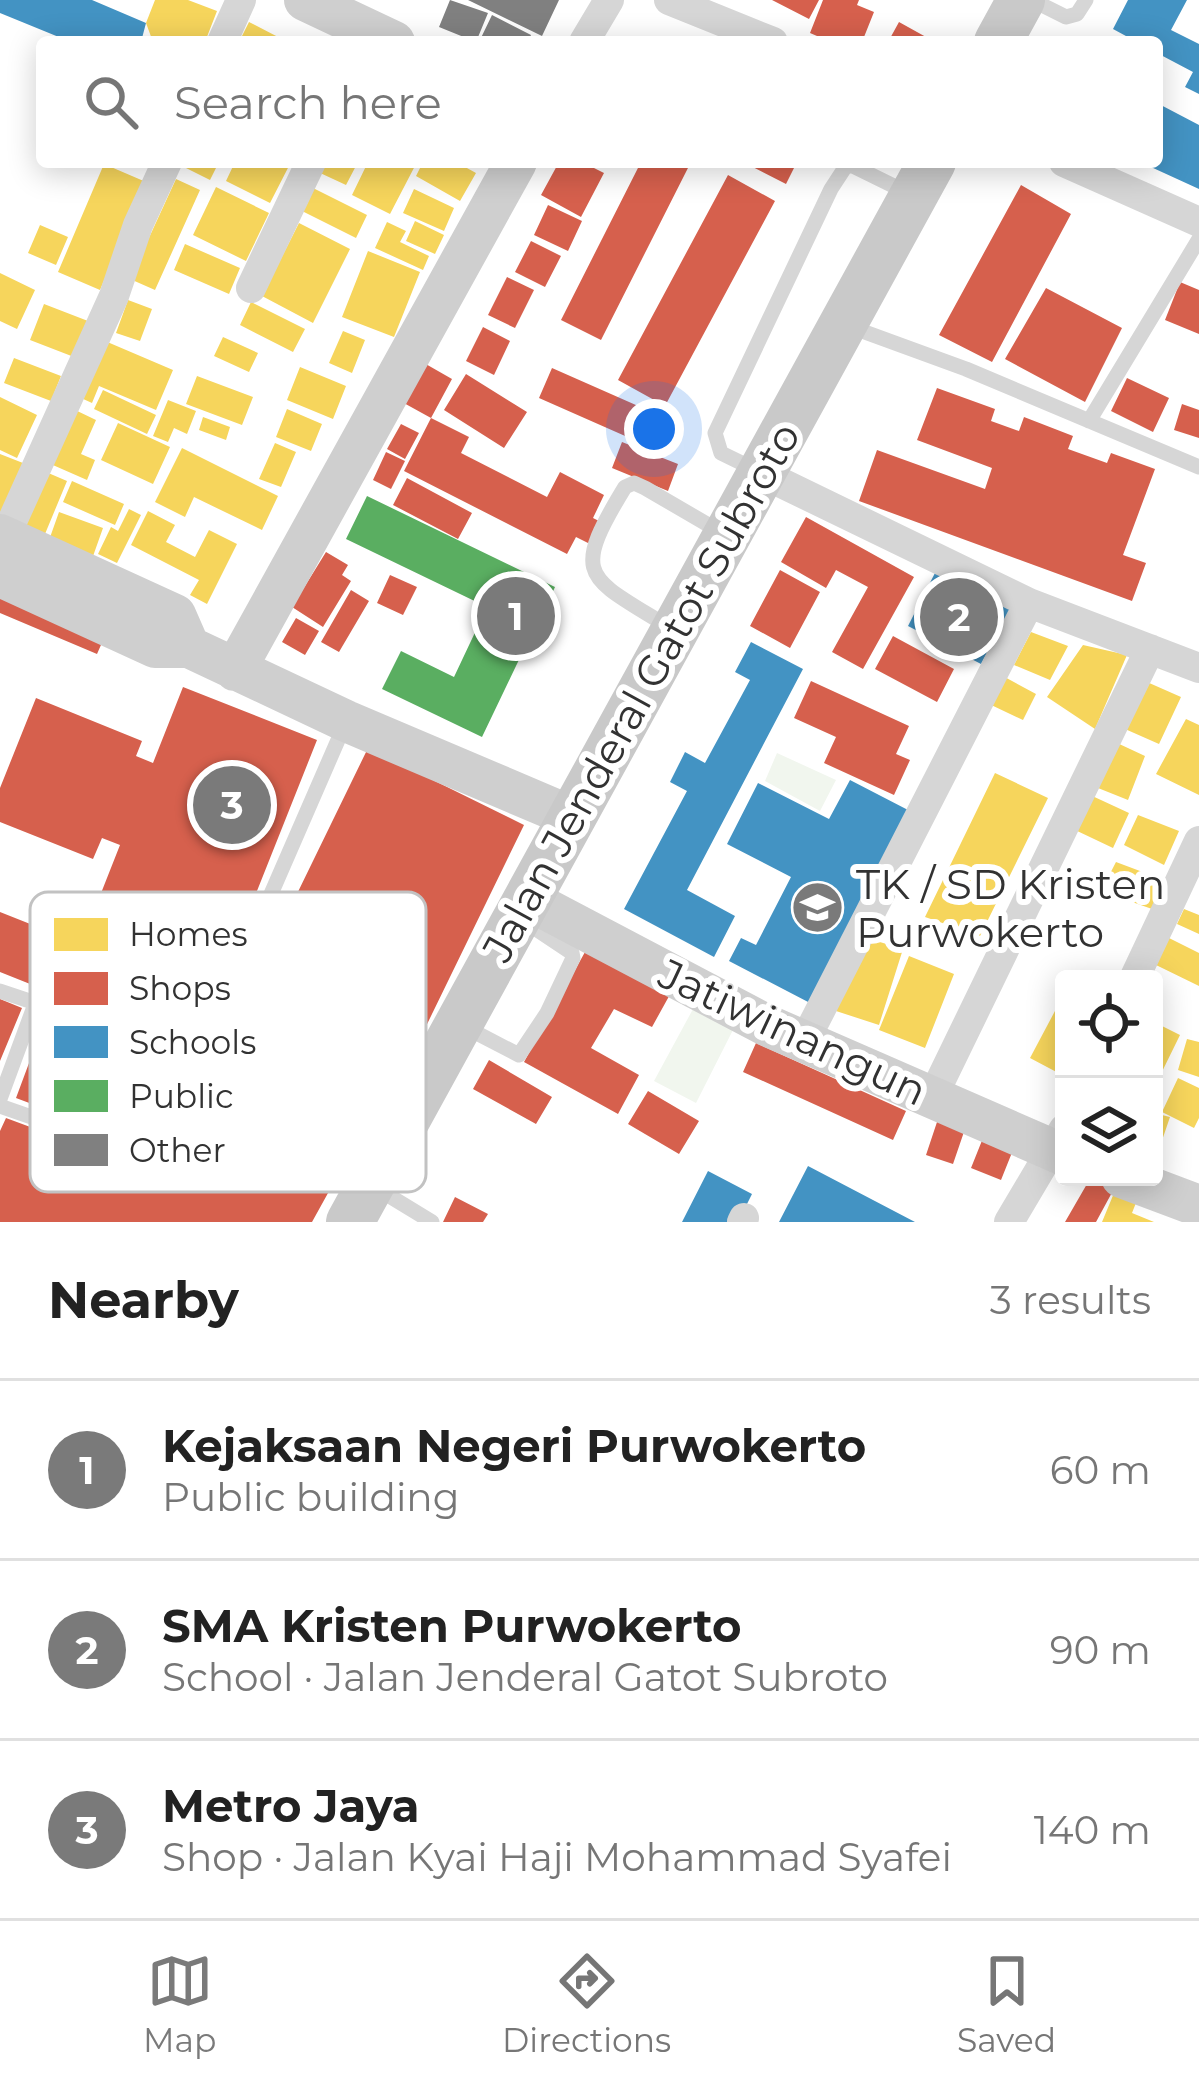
<!DOCTYPE html>
<meta charset="utf-8">
<style>
:root{--surface:#fff;--page:#f2f2f2;--text:#222;--muted:#767676;--line:#e0e0e0;--accent:#7a7a7a}
body{margin:0;font-family:Montserrat,sans-serif;background:var(--page);color:var(--text)}
.controls{position:absolute;right:36px;bottom:36px;display:grid;overflow:hidden;border-radius:12px;box-shadow:0 6px 30px #0003}
.controls button{width:108px;height:108px;display:grid;place-items:center;padding:0;border:0;border-bottom:3px solid var(--line);background:var(--surface);color:var(--text);font:60px sans-serif}
.you{position:absolute;left:654px;top:429px;width:42px;height:42px;margin:-30px;border:9px solid #fff;border-radius:50%;background:#1a73e8;box-shadow:0 0 0 18px #1a73e833}
.badge{display:grid;place-items:center;width:78px;height:78px;border-radius:50%;background:var(--accent);color:#fff;font-size:39px;font-weight:700}
.pin{position:absolute;translate:-50% -50%;border:6px solid #fff;box-shadow:0 3px 12px #0006}
.list{margin:0;padding:0;list-style:none}
h2{display:flex;justify-content:space-between;align-items:center;height:156px;margin:0;padding:0 48px;font-size:51px}
h2 small{font-size:39px;font-weight:400;color:var(--muted)}
.list li{display:grid;grid-template-columns:78px 1fr auto;gap:36px;align-items:center;box-sizing:border-box;height:180px;padding:0 48px;border-top:3px solid var(--line)}
.list b{display:block;font-size:45px;white-space:nowrap}
.list p{margin:0;font-size:39px;white-space:nowrap;color:var(--muted)}
.list em{font-size:39px;font-style:normal;color:var(--muted)}
.icon{flex:none;width:66px;height:66px;fill:none;stroke:currentColor;stroke-width:2;stroke-linecap:round;stroke-linejoin:round}
.map{position:relative;flex:none;width:1199px;height:1222px;overflow:hidden}
.search{position:absolute;background:var(--surface);box-shadow:0 6px 30px #0003;left:36px;right:36px;top:36px;height:132px;display:flex;align-items:center;gap:30px;box-sizing:border-box;padding:0 42px;border-radius:12px;color:var(--muted);font-size:45px}
.sheet{height:696px;background:var(--surface)}
nav{display:flex;justify-content:space-around;align-items:center;box-sizing:border-box;height:168px;border-top:3px solid var(--line);background:var(--surface);font-size:33px;color:var(--muted)}
nav a{display:grid;justify-items:center;gap:6px}
nav .on{color:var(--accent)}
.map>svg:first-child{display:block}
.green{fill:#f1f6ee}
.homes{fill:#f6d55c}
.shops{fill:#d6604d}
.schools{fill:#4393c3}
.public{fill:#5aae61}
.building{fill:#808080}
.lines{fill:none;stroke-linecap:round;stroke-linejoin:round}
.lane{stroke:#d6d6d6;stroke-width:15}
.street{stroke:#d6d6d6;stroke-width:30}
.secondary{stroke:#cfcfcf;stroke-width:42}
.primary{stroke:#c9c9c9;stroke-width:48}
.labels{text-anchor:middle;stroke-width:12;stroke-linejoin:round;paint-order:stroke}
.street-label{font-size:42px;fill:#323232;stroke:#fff}
.poi-label{font-size:42px;fill:#323232;stroke:#fff;text-anchor:start}
.key{fill:#fff;stroke:#c2c2c2;stroke-width:3}
.key-label{font-size:33px;fill:#323232}
</style>
<div class="map">
<svg width="1199" height="1222" viewBox="0 0 1199 1222">
<rect width="100%" height="100%" fill="#fff"/>
<path class="green" d="M777,753L836,780L820,811L765,781Z
M693,1009L734,1028L696,1103L654,1081Z"/>
<path class="homes" d="M155,0H188L217,11L205,42H153L146,23Z
M249,22L280,38L278,42H239Z
M174,162H219L210,180Z
M235,162H291L270,203L226,181Z
M323,162H358L346,185L318,172Z
M368,162H417L390,214L352,195Z
M423,162H456L476,173L460,201L416,176Z
M104,164L146,182L100,290L58,272Z
M176,179L200,190L155,290L130,279Z
M216,187L269,213L246,261L193,235Z
M313,188L367,215L356,238L302,211Z
M414,189L454,208L444,231L403,213Z
M415,221L444,235L435,254L406,241Z
M387,222L406,231L400,242L429,256L423,270L375,248Z
M299,223L350,249L313,323L262,296Z
M40,225L68,237L56,265L28,253Z
M185,244L240,268L229,294L174,270Z
M368,251L420,272L394,337L342,317Z
M0,273L35,290L17,329L0,321Z
M128,300L152,309L140,341L116,333Z
M251,302L305,329L293,352L240,325Z
M44,304L88,321L74,357L30,340Z
M343,331L365,340L352,373L329,363Z
M223,337L258,353L249,372L214,356Z
M105,341L173,370L156,410L99,386L92,403L81,398Z
M14,358L61,376L51,401L4,383Z
M300,367L346,386L333,419L287,400Z
M197,376L253,397L242,425L186,404Z
M103,390L156,415L147,434L94,409Z
M0,397L37,415L17,458L0,450Z
M168,400L196,411L187,434L174,428L168,442L153,436Z
M71,408L96,420L81,454L95,460L87,480L46,462Z
M287,409L322,424L311,451L276,437Z
M203,417L230,427L226,440L199,430Z
M118,423L170,447L153,484L101,460Z
M275,443L296,452L281,487L259,479Z
M182,448L278,496L262,530L194,497L185,517L155,502Z
M0,454L23,463L0,520Z
M39,469L67,481L45,534L17,522Z
M72,481L124,504L115,525L63,502Z
M129,509L141,515L117,563L98,554L111,527L118,531Z
M148,511L175,525L166,542L195,557L209,530L237,544L207,604L190,595L199,580L131,545Z
M59,512L103,528L92,559L48,543Z
M1031,632L1068,646L1050,680L1014,665Z
M1083,645L1127,655L1095,729L1047,697Z
M1001,675L1036,694L1023,720L987,703Z
M1147,682L1181,697L1159,744L1125,729Z
M1186,719L1199,725V795L1156,774Z
M1115,742L1145,756L1128,800L1093,786Z
M995,773L1048,798L980,936L925,917Z
M1088,794L1129,813L1113,848L1073,829Z
M1138,815L1179,831L1164,865L1124,845Z
M1116,862L1164,880L1152,909L1101,891Z
M1184,909L1199,915V934L1177,924Z
M860,936L903,949L879,1025L836,1011Z
M1169,938L1199,953V986L1156,965Z
M909,956L954,974L925,1048L879,1030Z
M1064,994V1076L1030,1058Z
M1154,1022L1180,1035L1154,1088Z
M1187,1039L1199,1042V1077L1178,1070Z
M1178,1078L1199,1088V1118L1194,1128L1162,1112Z
M1154,1113L1170,1117L1155,1161L1154,1160Z
M1119,1181L1141,1190L1132,1213L1154,1222H1102Z"/>
<path class="shops" d="M772,0H819L809,19Z
M823,0H859L857,5L874,12L862,42H831L810,33Z
M899,22L935,42H888Z
M559,162H582L604,173L581,217L541,195Z
M641,162H691L601,340L561,320Z
M743,162H797L786,184Z
M728,175L775,201L665,406L618,380Z
M1021,185L1071,214L992,362L939,335Z
M548,205L582,221L568,251L534,235Z
M531,241L561,256L545,287L515,272Z
M507,277L534,290L515,328L488,315Z
M1180,282L1199,290V334L1165,320Z
M1046,288L1122,328L1085,402L1005,359Z
M483,327L510,341L494,375L466,361Z
M424,363L452,379L431,418L402,402Z
M552,368L654,413L641,443L539,398Z
M466,374L527,412L504,448L444,410Z
M1127,378L1169,398L1153,432L1111,411Z
M937,388L995,409L991,421L1019,431L1024,417L1073,436L1068,449L1107,463L1111,453L1155,469L1123,555L1146,563L1132,601L859,501L877,450L985,489L992,468L917,440Z
M1182,404L1199,410V438L1174,430Z
M431,418L469,437L461,453L547,497L560,472L604,495L593,518L603,523L592,545L576,537L567,554L404,471Z
M401,424L419,433L405,459L387,449Z
M622,442L678,464L668,491L612,468Z
M386,452L405,461L391,489L373,480Z
M407,478L472,513L458,539L393,505Z
M806,517L914,577L863,669L832,652L868,587L836,570L826,588L781,562Z
M326,552L348,565L342,575L351,581L323,627L292,607Z
M780,570L820,592L790,648L750,626Z
M390,575L417,587L403,615L377,603Z
M0,582L108,629L97,654L0,613Z
M351,590L369,601L339,652L321,642Z
M296,618L319,631L305,655L282,642Z
M893,636L954,669L937,702L875,669Z
M811,681L909,726L896,754L910,760L894,795L824,763L836,737L794,718Z
M183,687L317,740L226,969L92,916L120,845L102,838L93,859L0,822V788L36,698L142,741L136,756L153,763Z
M368,748L524,825L413,1053L257,976Z
M0,912L204,993L183,1045L0,972Z
M590,943L673,989L652,1027L614,1009L591,1048L639,1075L618,1114L524,1062Z
M0,999L22,1008L0,1061Z
M243,1001L378,1064L390,1081L312,1222H0V1131L6,1118L122,1161L167,1162Z
M45,1020L177,1072L150,1137L133,1142L16,1098Z
M756,1043L906,1111L893,1140L743,1072Z
M489,1060L552,1097L536,1124L473,1089Z
M648,1091L699,1121L679,1154L628,1124Z
M939,1116L966,1126L953,1164L926,1155Z
M985,1133L1015,1145L1001,1180L971,1168Z
M1091,1177L1115,1187L1096,1222H1065Z
M455,1197L488,1214L483,1222H443Z"/>
<path class="schools" d="M0,0H92L146,23L141,42H71L0,13Z
M1128,0H1187L1171,30L1199,44V94L1185,87L1193,72L1157,53V42H1137L1113,29Z
M1157,103L1199,125V189L1140,162H1157Z
M937,569L1011,608L981,664L908,626Z
M751,642L803,669L687,890L735,916L714,957L624,909L687,791L670,782L685,752L705,763L750,680L735,672Z
M850,780L908,810L810,1003L729,961L741,938L756,945L791,877L727,844L758,783L829,819Z
M808,1166L915,1222H779Z
M708,1171L752,1194L738,1222H682Z"/>
<path class="public" d="M367,496L555,587L543,613L553,619L538,650L526,645L482,737L382,689L401,651L454,677L487,607L346,539Z"/>
<path class="building" d="M450,0L488,13L476,42L439,27Z
M468,0H559L542,36Z
M492,15L531,35L528,42H479Z"/>
<g class="lines">
<path class="lane" d="M1032,0L1066,17L1077,14L1086,0
M851,327L966,369L1199,467
M1089,421L1199,239
M758,471L721,453L715,433L831,189L846,166H853L910,194
M667,626C586,576 570,577 625,487L634,483L645,488L724,534
M231,986L345,724
M0,991L194,1056L209,1036L231,986L426,1077
M467,1028L519,1055L547,1013L573,958L572,953L524,921
M0,1099L35,1004
M0,1106L129,1151L144,1153L157,1148L194,1056
M373,1186L432,1222"/>
<path class="street" d="M669,0L773,42
M222,42L241,0
M584,42L609,0
M1064,162L1199,222
M251,288L311,162
M761,473L1029,603L1199,668
M5,537L114,296L138,225L167,162
M1134,979L1199,841
M804,1042L1029,603
M932,1098L1150,649
M742,1222L744,1218
M1009,1222L1064,1129"/>
<path class="secondary" d="M305,0L394,42
M0,535L175,615L189,647
M0,576L155,647H189L346,721L572,817
M235,670L516,162
M527,899L766,1025L1064,1155
M1122,1177L1199,1206"/>
<path class="primary" d="M998,42L1021,0
M350,1222L932,162"/>
</g>
<defs>
<symbol id="school-disc" viewBox="-11 -11 22 22"><circle r="9.5" fill="#7a7a7a" stroke="#fff"/><path d="M0-5L7-2L0 1L-7-2ZM-4 1L0 2.5L4 1V4Q0 6-4 4Z" fill="#fff"/></symbol>
</defs>
<g fill-rule="evenodd">
<use href="#school-disc" x="788" y="878" width="59" height="59"/>
</g>
<g class="labels">
<g class="street-label">
<text transform="translate(641 692) rotate(-61)" y="15">Jalan Jenderal Gatot Subroto</text>
<text transform="translate(793 1032) rotate(25)" y="15">Jatiwinangun</text>
</g>
<g class="poi-label">
<text x="856" y="899">TK / SD Kristen<tspan x="856" dy="48">Purwokerto</tspan></text>
</g>
</g>
<rect x="30" y="892" width="396" height="300" rx="18" class="key"/>
<rect x="54" y="918" width="54" height="33" fill="#f6d55c"/>
<rect x="54" y="972" width="54" height="33" fill="#d6604d"/>
<rect x="54" y="1026" width="54" height="32" fill="#4393c3"/>
<rect x="54" y="1080" width="54" height="32" fill="#5aae61"/>
<rect x="54" y="1134" width="54" height="32" fill="#808080"/>
<g class="key-label">
<text x="129" y="946">Homes</text>
<text x="129" y="1000">Shops</text>
<text x="129" y="1054">Schools</text>
<text x="129" y="1108">Public</text>
<text x="129" y="1162">Other</text>
</g>
</svg>
<div class="controls">
<button><svg class="icon" aria-label="locate" viewBox="0 0 24 24"><circle cx="12" cy="12" r="6"/><path d="M12 2v4M12 18v4M2 12h4M18 12h4"/></svg></button>
<button><svg class="icon" aria-label="layers" viewBox="0 0 24 24"><path d="M12 4l9 5-9 5-9-5zM3 14l9 5 9-5"/></svg></button>
</div>
<div class="you"></div>
<div class="pin badge" style="left:516px;top:616px">1</div>
<div class="pin badge" style="left:959px;top:617px">2</div>
<div class="pin badge" style="left:232px;top:805px">3</div>
<div class="search"><svg class="icon" aria-label="search" viewBox="0 0 24 24"><circle cx="10" cy="10" r="6"/><path d="M15 15l6 6"/></svg>Search here</div>
</div>
<section class="sheet">
<h2>Nearby<small>3 results</small></h2>
<ul class="list">
<li><span class="badge">1</span><div><b>Kejaksaan Negeri Purwokerto</b><p>Public building</p></div><em>60 m</em></li>
<li><span class="badge">2</span><div><b>SMA Kristen Purwokerto</b><p>School · Jalan Jenderal Gatot Subroto</p></div><em>90 m</em></li>
<li><span class="badge">3</span><div><b>Metro Jaya</b><p>Shop · Jalan Kyai Haji Mohammad Syafei</p></div><em>140 m</em></li>
</ul>
</section>
<nav>
<a class="on"><svg class="icon" aria-label="map" viewBox="0 0 24 24"><path d="M3 6l6-2 6 2 6-2v14l-6 2-6-2-6 2zM9 4v14M15 6v14"/></svg>Map</a>
<a><svg class="icon" aria-label="directions" viewBox="0 0 24 24"><path d="M12 3l9 9-9 9-9-9zM9 14v-3h6M13 9l2 2-2 2"/></svg>Directions</a>
<a><svg class="icon" aria-label="saved" viewBox="0 0 24 24"><path d="M7 4h10v16l-5-4-5 4z"/></svg>Saved</a>
</nav>
